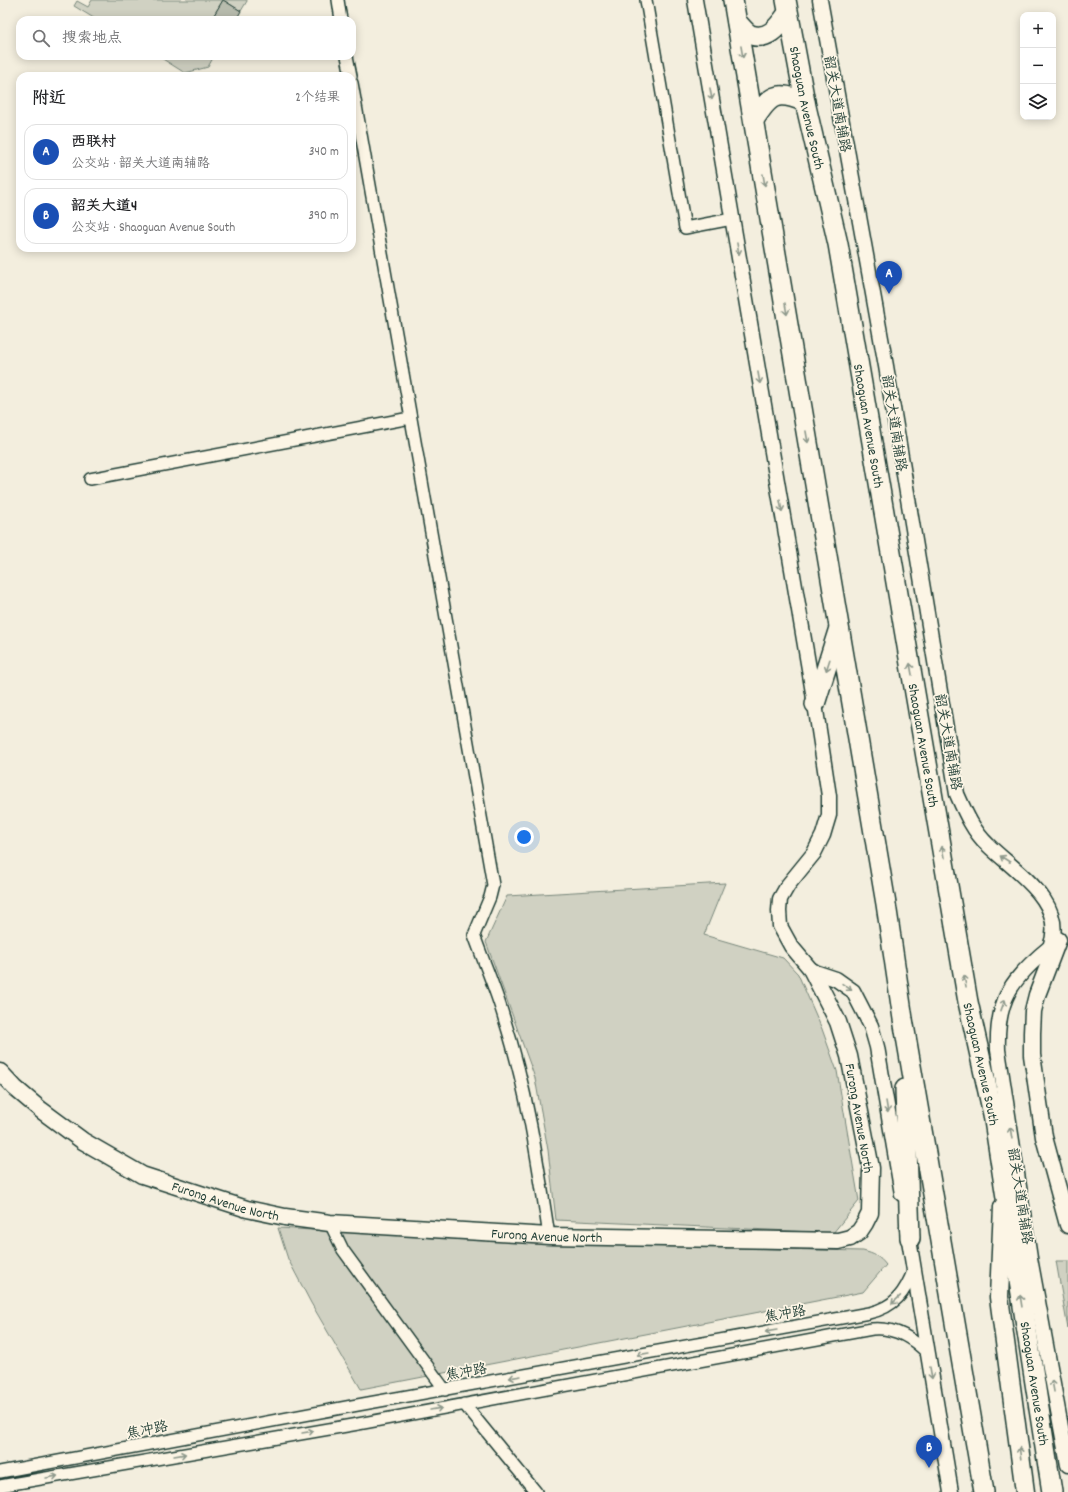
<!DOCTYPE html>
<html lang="zh">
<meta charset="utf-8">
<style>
:root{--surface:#fff;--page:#f2f2f2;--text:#202124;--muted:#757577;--line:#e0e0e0;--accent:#d1495b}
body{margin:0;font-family:Dekko,"LXGW WenKai TC",sans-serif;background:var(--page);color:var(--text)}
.controls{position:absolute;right:12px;top:12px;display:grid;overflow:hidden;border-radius:8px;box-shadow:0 2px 10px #0003}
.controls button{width:36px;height:36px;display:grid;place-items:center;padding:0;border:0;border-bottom:1px solid var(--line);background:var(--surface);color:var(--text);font:20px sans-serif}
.you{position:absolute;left:524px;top:837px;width:14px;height:14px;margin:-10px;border:3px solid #fff;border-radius:50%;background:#1a73e8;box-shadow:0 0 0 6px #1a73e833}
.badge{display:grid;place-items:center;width:26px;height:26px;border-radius:50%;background:var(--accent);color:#fff;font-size:13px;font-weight:700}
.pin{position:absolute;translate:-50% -33px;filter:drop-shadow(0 1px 2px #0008)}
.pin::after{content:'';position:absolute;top:21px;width:14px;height:12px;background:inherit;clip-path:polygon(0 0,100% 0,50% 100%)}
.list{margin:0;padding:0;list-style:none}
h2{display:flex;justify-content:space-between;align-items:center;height:52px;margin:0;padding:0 16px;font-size:17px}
h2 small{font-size:13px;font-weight:400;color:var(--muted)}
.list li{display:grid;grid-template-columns:26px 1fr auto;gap:12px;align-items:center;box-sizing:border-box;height:56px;margin:0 8px 8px;padding:0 8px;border:1px solid var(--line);border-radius:12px}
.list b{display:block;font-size:15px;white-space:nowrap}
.list p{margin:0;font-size:13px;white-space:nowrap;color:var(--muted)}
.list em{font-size:13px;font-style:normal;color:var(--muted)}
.icon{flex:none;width:22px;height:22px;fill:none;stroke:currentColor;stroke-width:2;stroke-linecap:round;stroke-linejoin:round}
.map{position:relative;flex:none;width:1068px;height:1492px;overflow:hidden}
.search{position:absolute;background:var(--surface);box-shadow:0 2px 10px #0003;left:16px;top:16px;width:340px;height:44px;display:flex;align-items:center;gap:10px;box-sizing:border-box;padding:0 14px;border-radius:12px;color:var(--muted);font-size:15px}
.panel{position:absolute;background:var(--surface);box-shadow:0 2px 10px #0003;left:16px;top:72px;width:340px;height:180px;border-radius:12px}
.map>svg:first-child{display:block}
.green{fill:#d0d1c2;stroke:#78877b}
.building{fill:#b8bcae;stroke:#1f3d34}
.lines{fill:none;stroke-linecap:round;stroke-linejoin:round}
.minor-casing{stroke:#1f3d34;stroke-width:14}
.tertiary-casing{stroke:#1f3d34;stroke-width:17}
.secondary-casing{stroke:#1f3d34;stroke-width:19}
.primary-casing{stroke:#1f3d34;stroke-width:21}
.trunk-casing{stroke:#1f3d34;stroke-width:22}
.minor{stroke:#fcf5e5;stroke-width:11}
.tertiary{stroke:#fcf5e5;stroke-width:14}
.secondary{stroke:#fcf5e5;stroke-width:16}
.primary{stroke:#fcf5e5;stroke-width:18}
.trunk{stroke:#fcf5e5;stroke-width:19}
.oneway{stroke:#8e998c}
.labels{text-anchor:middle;stroke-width:3.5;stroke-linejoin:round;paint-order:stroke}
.street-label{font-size:14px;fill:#1f3d34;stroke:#fcf5e5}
</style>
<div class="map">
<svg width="1068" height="1492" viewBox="0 0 1068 1492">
<rect width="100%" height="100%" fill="#f3eede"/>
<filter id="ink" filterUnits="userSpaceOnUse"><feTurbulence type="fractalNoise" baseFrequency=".025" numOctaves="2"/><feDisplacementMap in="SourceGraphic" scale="8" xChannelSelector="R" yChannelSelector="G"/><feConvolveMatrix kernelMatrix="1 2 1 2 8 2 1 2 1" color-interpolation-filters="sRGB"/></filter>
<g filter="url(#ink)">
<path class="green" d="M92,0H247V1L241,11L223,0L211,20H97L74,6L77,1L88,7Z
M158,56H214L208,67L185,73Z
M725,883L704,935L783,958L798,974L822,1029L837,1071L859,1201L833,1233L556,1220L548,1150L535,1078L486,942L507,896Z
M278,1228L549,1244L863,1251C874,1254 879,1256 886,1265L863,1292L361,1389L311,1303L288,1259Z
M1056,1261H1068V1329Z"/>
<path class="building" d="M223,0L241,11L236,20H211Z"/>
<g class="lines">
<defs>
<path id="minor" d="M338,0L341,20
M646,0L685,228L732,219
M347,56L351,76
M352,83L493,885L490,897L474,935C484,963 496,990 504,1018C527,1089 538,1163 549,1236
M90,479L410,418
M330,1223L343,1250L445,1390
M464,1404L536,1492
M0,1472L352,1406L869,1313C895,1307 905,1293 914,1269
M0,1486L358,1424L872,1329C894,1327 913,1338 928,1354"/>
<path id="tertiary" d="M695,0L815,704L829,796V815L823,835L814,853L788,885L780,899L779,911L780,926L791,946L812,971L836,979L853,991L871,1026L877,1047L902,1194
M820,0L886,366L957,794C965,812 973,831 988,845C1014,871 1068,902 1050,947C1012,978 996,999 998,1050L1030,1258L1068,1465
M907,1228L951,1492"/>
<g id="secondary">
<path d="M1058,940L1037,995L1033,1011L1032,1033V1055L1044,1137L1068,1225"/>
<path id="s1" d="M0,1072L15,1088L41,1110L83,1141L142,1175L247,1209L285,1217L330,1223L549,1236L838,1241L850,1238L859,1232L865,1223L870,1213L871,1168L849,1056L838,1022L812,971"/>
</g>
<path id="primary" d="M1003,1207L999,1297L1025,1492"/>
<g id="trunk">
<path d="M733,0L886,904L903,1019L984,1492"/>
<path id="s2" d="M786,0L805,102L838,244L968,1002L993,1114L1052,1492"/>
<path d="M737,22C741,26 746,33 751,35C769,41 779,25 788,13"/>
<path d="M754,120C770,95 776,90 805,102"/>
<path d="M815,704L838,631"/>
<path d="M905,1089L910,1238"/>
</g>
</defs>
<use href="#minor" class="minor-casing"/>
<use href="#tertiary" class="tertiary-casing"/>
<use href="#secondary" class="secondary-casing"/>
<use href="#primary" class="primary-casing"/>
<use href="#trunk" class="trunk-casing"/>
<use href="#minor" class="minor"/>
<use href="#tertiary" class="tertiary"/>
<use href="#secondary" class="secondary"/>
<use href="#primary" class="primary"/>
<use href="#trunk" class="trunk"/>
</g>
<defs><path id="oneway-shaft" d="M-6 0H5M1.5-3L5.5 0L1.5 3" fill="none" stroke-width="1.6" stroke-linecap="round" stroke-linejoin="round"/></defs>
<g class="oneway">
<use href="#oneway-shaft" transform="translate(742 52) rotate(80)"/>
<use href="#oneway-shaft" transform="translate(711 94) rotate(80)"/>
<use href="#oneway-shaft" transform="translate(764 180) rotate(80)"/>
<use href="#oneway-shaft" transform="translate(738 249) rotate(80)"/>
<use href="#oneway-shaft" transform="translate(786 309) rotate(80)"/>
<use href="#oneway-shaft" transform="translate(759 378) rotate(80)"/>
<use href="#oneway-shaft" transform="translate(807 437) rotate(80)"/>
<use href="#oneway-shaft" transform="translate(781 506) rotate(80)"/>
<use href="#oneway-shaft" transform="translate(828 665) rotate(108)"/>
<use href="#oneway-shaft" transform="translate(911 669) rotate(-100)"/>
<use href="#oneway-shaft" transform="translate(943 852) rotate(-100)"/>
<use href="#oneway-shaft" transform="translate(1005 859) rotate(-147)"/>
<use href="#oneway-shaft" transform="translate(965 981) rotate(-100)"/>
<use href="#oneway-shaft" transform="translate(847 987) rotate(35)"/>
<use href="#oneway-shaft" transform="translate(1003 1005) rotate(-70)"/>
<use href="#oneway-shaft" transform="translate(887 1107) rotate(81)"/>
<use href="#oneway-shaft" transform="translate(1011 1133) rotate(-99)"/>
<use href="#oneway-shaft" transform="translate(896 1300) rotate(137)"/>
<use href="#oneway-shaft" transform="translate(1021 1301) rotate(-99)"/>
<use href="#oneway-shaft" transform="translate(771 1331) rotate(170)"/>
<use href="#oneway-shaft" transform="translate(643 1354) rotate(170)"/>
<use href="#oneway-shaft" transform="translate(931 1373) rotate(80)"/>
<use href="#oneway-shaft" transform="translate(515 1377) rotate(170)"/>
<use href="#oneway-shaft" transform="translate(1053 1386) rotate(-100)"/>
<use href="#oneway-shaft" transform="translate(436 1409) rotate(-10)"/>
<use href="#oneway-shaft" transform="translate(308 1432) rotate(-10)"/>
<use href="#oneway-shaft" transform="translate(1020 1453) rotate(-98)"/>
<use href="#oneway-shaft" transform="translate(180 1455) rotate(-10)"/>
<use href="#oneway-shaft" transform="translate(52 1477) rotate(-10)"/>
</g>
</g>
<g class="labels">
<g class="street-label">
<text transform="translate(838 104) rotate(80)" y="5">韶关大道南辅路</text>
<text dy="5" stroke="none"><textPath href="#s2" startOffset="110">Shaoguan Avenue South</textPath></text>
<text transform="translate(895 423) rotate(81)" y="5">韶关大道南辅路</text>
<text dy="5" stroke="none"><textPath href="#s2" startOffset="434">Shaoguan Avenue South</textPath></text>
<text transform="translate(949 742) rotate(80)" y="5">韶关大道南辅路</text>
<text dy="5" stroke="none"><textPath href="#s2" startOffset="758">Shaoguan Avenue South</textPath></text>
<text dy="5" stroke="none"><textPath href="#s2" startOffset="1082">Shaoguan Avenue South</textPath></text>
<text transform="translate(860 1118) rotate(80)" y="5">Furong Avenue North</text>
<text transform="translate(1021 1196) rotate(81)" y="5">韶关大道南辅路</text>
<text dy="5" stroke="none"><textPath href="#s1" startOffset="264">Furong Avenue North</textPath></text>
<text dy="5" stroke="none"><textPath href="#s1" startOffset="588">Furong Avenue North</textPath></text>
<text transform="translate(785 1313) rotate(-10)" y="5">焦冲路</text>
<text transform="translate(466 1371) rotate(-10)" y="5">焦冲路</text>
<text dy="5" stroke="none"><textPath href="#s2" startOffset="1406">Shaoguan Avenue South</textPath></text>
<text transform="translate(147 1429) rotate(-11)" y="5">焦冲路</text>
</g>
</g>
</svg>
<div class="controls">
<button>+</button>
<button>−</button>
<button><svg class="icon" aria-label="layers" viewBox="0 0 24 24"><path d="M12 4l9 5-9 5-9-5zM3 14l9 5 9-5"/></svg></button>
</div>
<div class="you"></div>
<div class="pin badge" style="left:889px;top:294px;background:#1a4fb4">A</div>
<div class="pin badge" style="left:929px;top:1468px;background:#1a4fb4">B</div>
<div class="search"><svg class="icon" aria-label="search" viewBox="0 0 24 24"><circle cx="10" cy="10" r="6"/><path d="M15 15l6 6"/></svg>搜索地点</div>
<section class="panel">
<h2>附近<small>2个结果</small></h2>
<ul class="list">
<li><span class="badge" style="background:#1a4fb4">A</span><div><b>西联村</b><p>公交站 · 韶关大道南辅路</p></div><em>340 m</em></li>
<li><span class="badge" style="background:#1a4fb4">B</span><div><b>韶关大道4</b><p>公交站 · Shaoguan Avenue South</p></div><em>390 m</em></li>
</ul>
</section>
</div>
